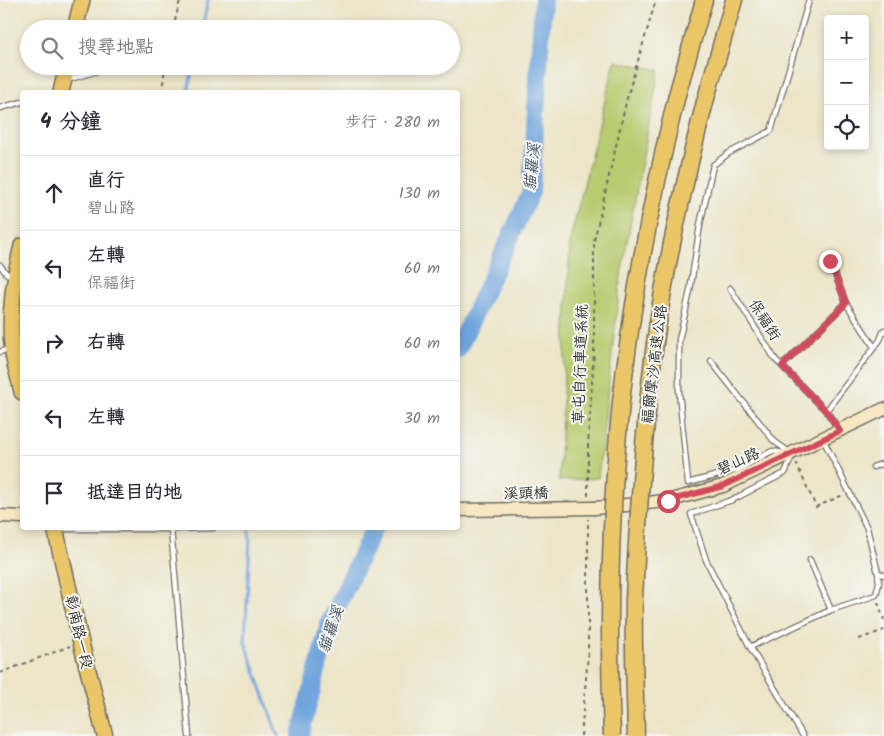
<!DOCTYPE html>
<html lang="zh-TW">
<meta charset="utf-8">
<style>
:root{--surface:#fff;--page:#f7f7f7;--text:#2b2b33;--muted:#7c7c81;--line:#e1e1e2}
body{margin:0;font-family:Kalam,"LXGW WenKai TC",sans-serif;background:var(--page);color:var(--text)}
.controls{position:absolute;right:15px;top:15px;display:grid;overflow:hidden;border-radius:5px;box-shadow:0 2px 8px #0003}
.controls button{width:45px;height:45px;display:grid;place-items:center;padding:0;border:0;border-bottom:1px solid var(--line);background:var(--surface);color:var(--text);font:25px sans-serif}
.stop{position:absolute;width:15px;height:15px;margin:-11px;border:4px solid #d1495b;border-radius:50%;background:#fff}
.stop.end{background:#d1495b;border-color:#fff;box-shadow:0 1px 5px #0008}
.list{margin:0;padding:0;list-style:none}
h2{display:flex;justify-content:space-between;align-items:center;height:65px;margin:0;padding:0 20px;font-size:21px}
h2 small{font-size:16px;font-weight:400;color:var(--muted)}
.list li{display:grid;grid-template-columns:32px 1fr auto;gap:15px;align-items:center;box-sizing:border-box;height:75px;padding:0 20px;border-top:1px solid var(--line)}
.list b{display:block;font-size:19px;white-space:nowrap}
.list p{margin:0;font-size:16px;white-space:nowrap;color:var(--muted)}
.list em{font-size:16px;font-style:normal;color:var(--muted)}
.icon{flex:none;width:28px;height:28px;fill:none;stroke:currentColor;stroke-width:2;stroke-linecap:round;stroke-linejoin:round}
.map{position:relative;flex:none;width:884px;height:736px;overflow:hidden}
.search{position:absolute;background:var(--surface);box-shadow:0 2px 8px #0003;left:20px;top:20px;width:440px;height:55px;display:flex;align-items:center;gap:12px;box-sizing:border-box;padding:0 18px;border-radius:28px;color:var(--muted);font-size:19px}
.panel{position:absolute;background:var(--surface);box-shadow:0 2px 8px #0003;left:20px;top:90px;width:440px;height:440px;border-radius:5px}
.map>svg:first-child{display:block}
.green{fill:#b7cb6f;stroke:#717b4d}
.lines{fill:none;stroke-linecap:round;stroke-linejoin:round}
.stream{stroke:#70a4dc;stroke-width:3}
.river{stroke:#70a4dc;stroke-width:18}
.lane-casing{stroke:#6f6c62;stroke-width:7}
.secondary-casing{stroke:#6f6c62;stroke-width:15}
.primary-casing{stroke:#6f6c62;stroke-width:18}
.highway-casing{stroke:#6f6c62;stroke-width:19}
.path{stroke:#6f6c62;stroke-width:2;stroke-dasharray:4 4;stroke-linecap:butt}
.lane{stroke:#fff;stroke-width:4.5}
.secondary{stroke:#f7e8c3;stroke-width:12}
.primary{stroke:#ebc669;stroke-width:15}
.highway{stroke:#ebc669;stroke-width:16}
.secondary-bridge-casing{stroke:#6f6c62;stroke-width:15;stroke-linecap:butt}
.highway-bridge-casing{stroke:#6f6c62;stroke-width:19;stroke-linecap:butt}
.secondary-bridge{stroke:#f7e8c3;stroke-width:12}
.highway-bridge{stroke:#ebc669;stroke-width:16}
.route{stroke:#d1495b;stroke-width:6}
.labels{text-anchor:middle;stroke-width:4;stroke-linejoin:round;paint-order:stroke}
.street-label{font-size:15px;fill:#2b2b2b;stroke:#f6f6f2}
.water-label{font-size:16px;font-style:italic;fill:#435569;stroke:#f6f6f2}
</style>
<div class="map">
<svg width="884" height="736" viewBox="0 0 884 736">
<rect width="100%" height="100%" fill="#f6f6f2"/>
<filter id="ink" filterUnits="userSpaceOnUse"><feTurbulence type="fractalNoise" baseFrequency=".02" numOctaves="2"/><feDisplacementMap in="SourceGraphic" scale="10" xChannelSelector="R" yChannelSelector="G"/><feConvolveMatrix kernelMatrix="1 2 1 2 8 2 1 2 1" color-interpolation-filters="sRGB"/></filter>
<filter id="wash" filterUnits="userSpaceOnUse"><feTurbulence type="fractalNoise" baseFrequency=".0096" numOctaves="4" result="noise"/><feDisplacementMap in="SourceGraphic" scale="20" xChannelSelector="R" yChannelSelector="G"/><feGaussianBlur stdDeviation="1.12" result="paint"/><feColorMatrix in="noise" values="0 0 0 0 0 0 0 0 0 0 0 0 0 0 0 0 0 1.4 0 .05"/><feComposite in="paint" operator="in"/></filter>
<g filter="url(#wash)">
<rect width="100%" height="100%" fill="#ece5c8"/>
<path class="green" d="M615,61L659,70L621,275L598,478L559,481L570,240Z"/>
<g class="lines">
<path class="stream" d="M202,29L208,0
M188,92L193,66
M248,528L250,537L245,642L278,736"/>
<path class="river" d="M458,349L531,192L543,0
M300,736L329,624L374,528"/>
</g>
</g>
<g filter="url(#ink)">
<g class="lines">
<defs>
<path id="lane" d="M67,80L114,66
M0,108L22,102
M830,261L846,303L874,347
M0,265L6,273L13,277
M730,288L775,359L826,411L839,429
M0,352L10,348
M711,361L774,441L789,452
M782,366L846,303
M826,411L880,340L884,330
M823,439L867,528L878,573L884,575
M784,453L772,451L737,470L688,483L679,392V340L690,291L700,225L713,165L729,153L771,131L809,0
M791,458L785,473L732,500L691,514L706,560L750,647L803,736
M873,467L884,463
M64,528L66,529H171L189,736
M171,529L213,528
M810,560L831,610
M750,647L831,610L876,595L879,583L878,573"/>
<path id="secondary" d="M595,508L667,501L723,486L884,409
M0,516L22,517"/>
<path id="primary" d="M75,29L82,0
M61,92L67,66
M22,246C14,278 9,312 12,346C13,361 19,377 22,392
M55,528L81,643L105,736"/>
<path id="highway" d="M677,95L704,0
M705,102L734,0"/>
</defs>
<use href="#lane" class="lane-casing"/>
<use href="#secondary" class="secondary-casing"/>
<use href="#primary" class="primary-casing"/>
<use href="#highway" class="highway-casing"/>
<path class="path" d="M173,29L180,0
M162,92L165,66
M796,463L816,507L843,495
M588,496V446L594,351V241L628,94L656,0
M878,602L884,620
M859,639L884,630
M0,673L70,646
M581,736L588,655V519"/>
<use href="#lane" class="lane"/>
<use href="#secondary" class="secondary"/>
<use href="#primary" class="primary"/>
<use href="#highway" class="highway"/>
<defs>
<path id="secondary-bridge" d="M458,510L595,508"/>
<path id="highway-bridge" d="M612,736C609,654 609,572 614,490C621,357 645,224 677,95
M636,736C635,691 633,645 634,600C638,512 644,423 656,336C667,257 685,179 705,102"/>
</defs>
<use href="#secondary-bridge" class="secondary-bridge-casing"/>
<use href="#highway-bridge" class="highway-bridge-casing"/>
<use href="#secondary-bridge" class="secondary-bridge"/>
<use href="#highway-bridge" class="highway-bridge"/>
</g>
</g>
<g class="lines" filter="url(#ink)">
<path class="route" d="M668,501L723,486L840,431L826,411L782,366L846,303L830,261"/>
</g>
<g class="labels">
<g class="street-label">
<text transform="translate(765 320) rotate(58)" y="5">保福街</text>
<text transform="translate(580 364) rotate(-88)" y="5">草屯自行車道系統</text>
<text transform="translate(654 364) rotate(-83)" y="5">福爾摩沙高速公路</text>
<text transform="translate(738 461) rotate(-24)" y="5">碧山路</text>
<text transform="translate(526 493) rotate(-1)" y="5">溪頭橋</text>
<text transform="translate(79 632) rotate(77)" y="5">彰南路一段</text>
</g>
<g class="water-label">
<text transform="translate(531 167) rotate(-84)" y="6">貓羅溪</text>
<text transform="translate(330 629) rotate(-71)" y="6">貓羅溪</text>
</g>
</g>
</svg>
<div class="controls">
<button>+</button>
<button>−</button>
<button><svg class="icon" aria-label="locate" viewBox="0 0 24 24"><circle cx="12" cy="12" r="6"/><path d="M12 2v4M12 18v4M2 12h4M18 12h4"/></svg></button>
</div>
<div class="stop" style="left:668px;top:501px"></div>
<div class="stop end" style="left:830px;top:261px"></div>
<div class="search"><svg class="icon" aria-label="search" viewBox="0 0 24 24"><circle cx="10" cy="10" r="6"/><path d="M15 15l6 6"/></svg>搜尋地點</div>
<section class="panel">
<h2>4 分鐘<small>步行 · 280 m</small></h2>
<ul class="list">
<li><svg class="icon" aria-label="ahead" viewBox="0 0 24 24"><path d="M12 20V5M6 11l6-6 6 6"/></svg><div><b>直行</b><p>碧山路</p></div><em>130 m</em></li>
<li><svg class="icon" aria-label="left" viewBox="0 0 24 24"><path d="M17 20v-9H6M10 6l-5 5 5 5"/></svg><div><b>左轉</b><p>保福街</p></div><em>60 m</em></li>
<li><svg class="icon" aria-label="right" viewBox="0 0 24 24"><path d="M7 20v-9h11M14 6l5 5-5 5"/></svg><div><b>右轉</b></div><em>60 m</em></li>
<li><svg class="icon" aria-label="left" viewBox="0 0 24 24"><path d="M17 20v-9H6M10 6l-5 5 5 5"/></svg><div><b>左轉</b></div><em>30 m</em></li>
<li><svg class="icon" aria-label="arrive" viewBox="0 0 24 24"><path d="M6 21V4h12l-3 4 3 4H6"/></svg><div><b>抵達目的地</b></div></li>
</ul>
</section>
</div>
